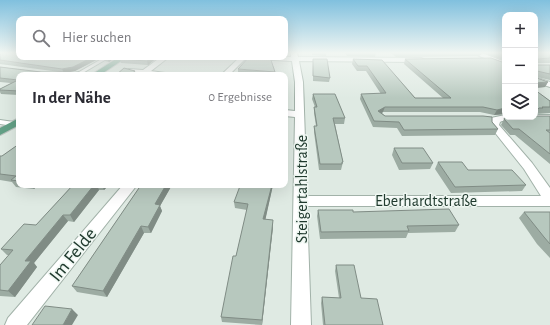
<!DOCTYPE html>
<html lang="de">
<meta charset="utf-8">
<style>
:root{--surface:#fff;--page:#f2f2f3;--text:#2b2b33;--muted:#7c7c81;--line:#e1e1e2}
body{margin:0;font-family:"Alegreya Sans",sans-serif;background:var(--page);color:var(--text)}
.controls{position:absolute;right:12px;top:12px;display:grid;overflow:hidden;border-radius:8px;box-shadow:0 4px 16px #0002}
.controls button{width:36px;height:36px;display:grid;place-items:center;padding:0;border:0;border-bottom:1px solid var(--line);background:var(--surface);color:var(--text);font:20px sans-serif}
.list{margin:0;padding:0;list-style:none}
h2{display:flex;justify-content:space-between;align-items:center;height:52px;margin:0;padding:0 16px;font-size:17px}
h2 small{font-size:13px;font-weight:400;color:var(--muted)}
.icon{flex:none;width:22px;height:22px;fill:none;stroke:currentColor;stroke-width:2;stroke-linecap:round;stroke-linejoin:round}
.map{position:relative;flex:none;width:550px;height:325px;overflow:hidden}
.search{position:absolute;background:var(--surface);box-shadow:0 4px 16px #0002;left:16px;top:16px;width:272px;height:44px;display:flex;align-items:center;gap:10px;box-sizing:border-box;padding:0 14px;border-radius:8px;color:var(--muted);font-size:15px}
.panel{position:absolute;background:var(--surface);box-shadow:0 4px 16px #0002;left:16px;top:72px;width:272px;height:116px;border-radius:8px}
.map>svg:first-child{display:block}
.lines{fill:none;stroke-linecap:round;stroke-linejoin:round}
.service-casing{stroke:#a2b2a9;stroke-width:2}
.minor-casing{stroke:#a2b2a9;stroke-width:2}
.primary-casing{stroke:#bcc4c0;stroke-width:2}
.service{fill:#fff;fill-rule:evenodd}
.minor{fill:#fff;fill-rule:evenodd}
.primary{fill:#63a086;fill-rule:evenodd}
.wall{fill:#9daca3}
.shaded-wall{fill:#808c85}
.building{fill:#b7c8be;stroke:#808c85}
.labels{text-anchor:middle;stroke-width:3;stroke-linejoin:round;paint-order:stroke}
.street-label{font-size:16px;fill:#203a2e;stroke:#eff7f2}
.near-street-label{font-size:19px;fill:#203a2e;stroke:#eff7f2}
</style>
<div class="map">
<svg width="550" height="325" viewBox="0 0 550 325">
<rect width="100%" height="100%" fill="#dfeae3"/>
<g class="lines">
<defs>
<path id="service" d="M105,57H110L81,74L63,75L65,74L79,72Z
M0,120L14,122L17,124L14,126L0,124Z"/>
<path id="minor" d="M291,53H297L298,57L421,58L425,60L421,62L299,61L303,82L307,196H541L524,169L489,125L491,118L505,115V117H535V115H550V121H502L500,122L499,125L532,163L550,188V206H307L311,325H291L295,117L285,116V110L295,111V82L292,61L252,59L249,57H291Z
M474,53H482L505,62V67L475,54Z
M161,57H169L151,71L165,73L169,75C158,75 133,77 125,71L129,69L143,70Z
M240,57H247L229,75H221Z
M535,77L550,82V87L535,82Z
M123,185H137L27,325H5L8,318Z"/>
<path id="primary" d="M119,57H127L100,75H91Z
M19,118V125L0,135V128Z"/>
</defs>
<use href="#service" class="service-casing"/>
<use href="#minor" class="minor-casing"/>
<use href="#primary" class="primary-casing"/>
<use href="#service" class="service"/>
<use href="#minor" class="minor"/>
<use href="#primary" class="primary"/>
</g>
<path class="wall" d="M0,53L19,57H102L75,71L64,73L65,75H19V95L1,94L0,92V89L11,83L0,82V67L41,72H60L0,64Z
M312,53H326V56L312,55Z
M345,53H376L375,57L347,56Z
M391,53H483L479,56L396,57Z
M484,53H505V61Z
M535,53H550V63H536V64L538,65H550V80L537,77V78L548,82L545,87L535,88Z
M105,57H116L109,62L105,61L104,58Z
M158,57L148,65L121,63L120,59Z
M313,59L330,78L329,82L313,81Z
M353,59L382,60L415,98H443L404,64L405,59L505,63V114L494,115L480,112H383L382,113L385,116L492,122L498,129L495,135L402,136L397,128L373,127L360,99L361,94H381L366,71H357L352,64Z
M238,69L275,72V75H254L238,73Z
M535,90L550,101V113L535,114Z
M313,94L345,118L344,124H335L343,162L341,170H319L314,132V126H316L314,113V107H315L312,99Z
M550,116V164L515,135H510L501,125L505,117Z
M19,144V185H38L34,189L16,187L12,182L0,180V156H2Z
M394,148L433,163L430,169L399,170L392,155Z
M438,162L468,170L526,185L522,191L451,193L435,169Z
M73,185H109L104,190H99L74,222L68,221L34,263L37,267L15,297L0,296V265L9,255H7L1,249L36,225Z
M141,185H172L160,206L162,211L151,233H144L107,297L77,292L72,286Z
M259,185H273L265,220L273,227L262,325L222,322L221,317L236,256L247,210L235,208L234,202L259,187Z
M318,210L353,212L459,225L455,232L408,233L406,238L320,239L317,216Z
M524,212H550V258L537,244L519,218Z
M336,265L361,298L383,325H323L321,303L322,297L339,298L335,271Z"/>
<path class="shaded-wall" d="M93,57H102L75,71L64,73L62,69Z
M109,57H116L109,62L107,58Z
M152,57H158L148,65L147,61Z
M135,71L136,75H130Z
M64,72L65,75H59Z
M548,82L545,87L535,88V83Z
M385,107L383,112L377,116L378,111Z
M505,108V114L494,115L497,110Z
M32,185H38L34,189Z
M94,185H97L99,190L74,222L70,215Z
M102,185H109L104,190Z
M166,185H172L160,206L162,211L151,233L148,227L155,204Z
M272,185H273L264,226L263,219Z
M63,215L68,221L34,263L37,267L15,297L8,291L25,261Z
M273,220V227L262,325V320Z
M141,226L144,233L107,297L103,291Z
M72,309L78,315L72,325H63Z"/>
<path class="building" d="M0,53H19V57H93L73,67L62,69L0,60V54H1H0Z
M499,53H505V55Z
M535,53H550V58L538,59L536,64L538,65H550V74L537,71V78L548,82L535,83Z
M123,57H152L147,61L120,59Z
M249,57H270L275,72L238,69Z
M491,58L505,63V108L497,110L483,107H385L378,111L385,116H483L492,117V122L498,129L404,130L399,122L374,121L361,94L386,93L367,66H358L353,59L382,60L415,98H451L405,59Z
M313,59H327L330,78L313,76Z
M0,67L41,72H64L59,75H19V91L0,90V89L18,80L0,78Z
M124,68L135,71L130,75H116Z
M535,90L550,101V107H542L543,108H539L537,110H535Z
M313,94H335L345,118H333L343,162H342V164H320L314,126H317L314,107H317Z
M535,116H550V130H546L550,133V154L519,129H513L504,119L505,117H535Z
M19,144V181L11,180L16,176L0,174V156H2Z
M394,148H423L433,163H402Z
M438,162H462L468,170H512L526,185L455,187Z
M73,185H94L70,215H63L25,261H31L8,291L0,290V265L13,250L1,249L24,224L36,225Z
M141,185H166L155,204L160,205L148,227L141,226L103,291L72,286Z
M259,185H272L263,219L273,220L262,320L221,317L233,256H236L248,204L234,202L240,186L259,187Z
M449,209L459,225L407,226L409,231L321,232L318,210H353V212Z
M524,212H550V244L544,237Z
M336,265H354L361,298L377,299L383,325H325L322,297L341,298Z
M45,306L72,309L63,325H32Z"/>
<linearGradient id="sky" x2="0" y2="1"><stop stop-color="#80c0de"/><stop offset="0.54" stop-color="#f1f6f2"/><stop offset="1" stop-color="#f1f6f2" stop-opacity="0"/></linearGradient>
<rect width="550" height="98" fill="url(#sky)"/>
<g class="labels">
<g class="street-label">
<text transform="translate(301 189) rotate(-90)" y="6">Steigertahlstraße</text>
<text x="426" y="206">Eberhardtstraße</text>
</g>
<g class="near-street-label">
<text transform="translate(72 254) rotate(-51)" y="7">Im Felde</text>
</g>
</g>
</svg>
<div class="controls">
<button>+</button>
<button>−</button>
<button><svg class="icon" aria-label="layers" viewBox="0 0 24 24"><path d="M12 4l9 5-9 5-9-5zM3 14l9 5 9-5"/></svg></button>
</div>
<div class="search"><svg class="icon" aria-label="search" viewBox="0 0 24 24"><circle cx="10" cy="10" r="6"/><path d="M15 15l6 6"/></svg>Hier suchen</div>
<section class="panel">
<h2>In der Nähe<small>0 Ergebnisse</small></h2>
<ul class="list">
</ul>
</section>
</div>
